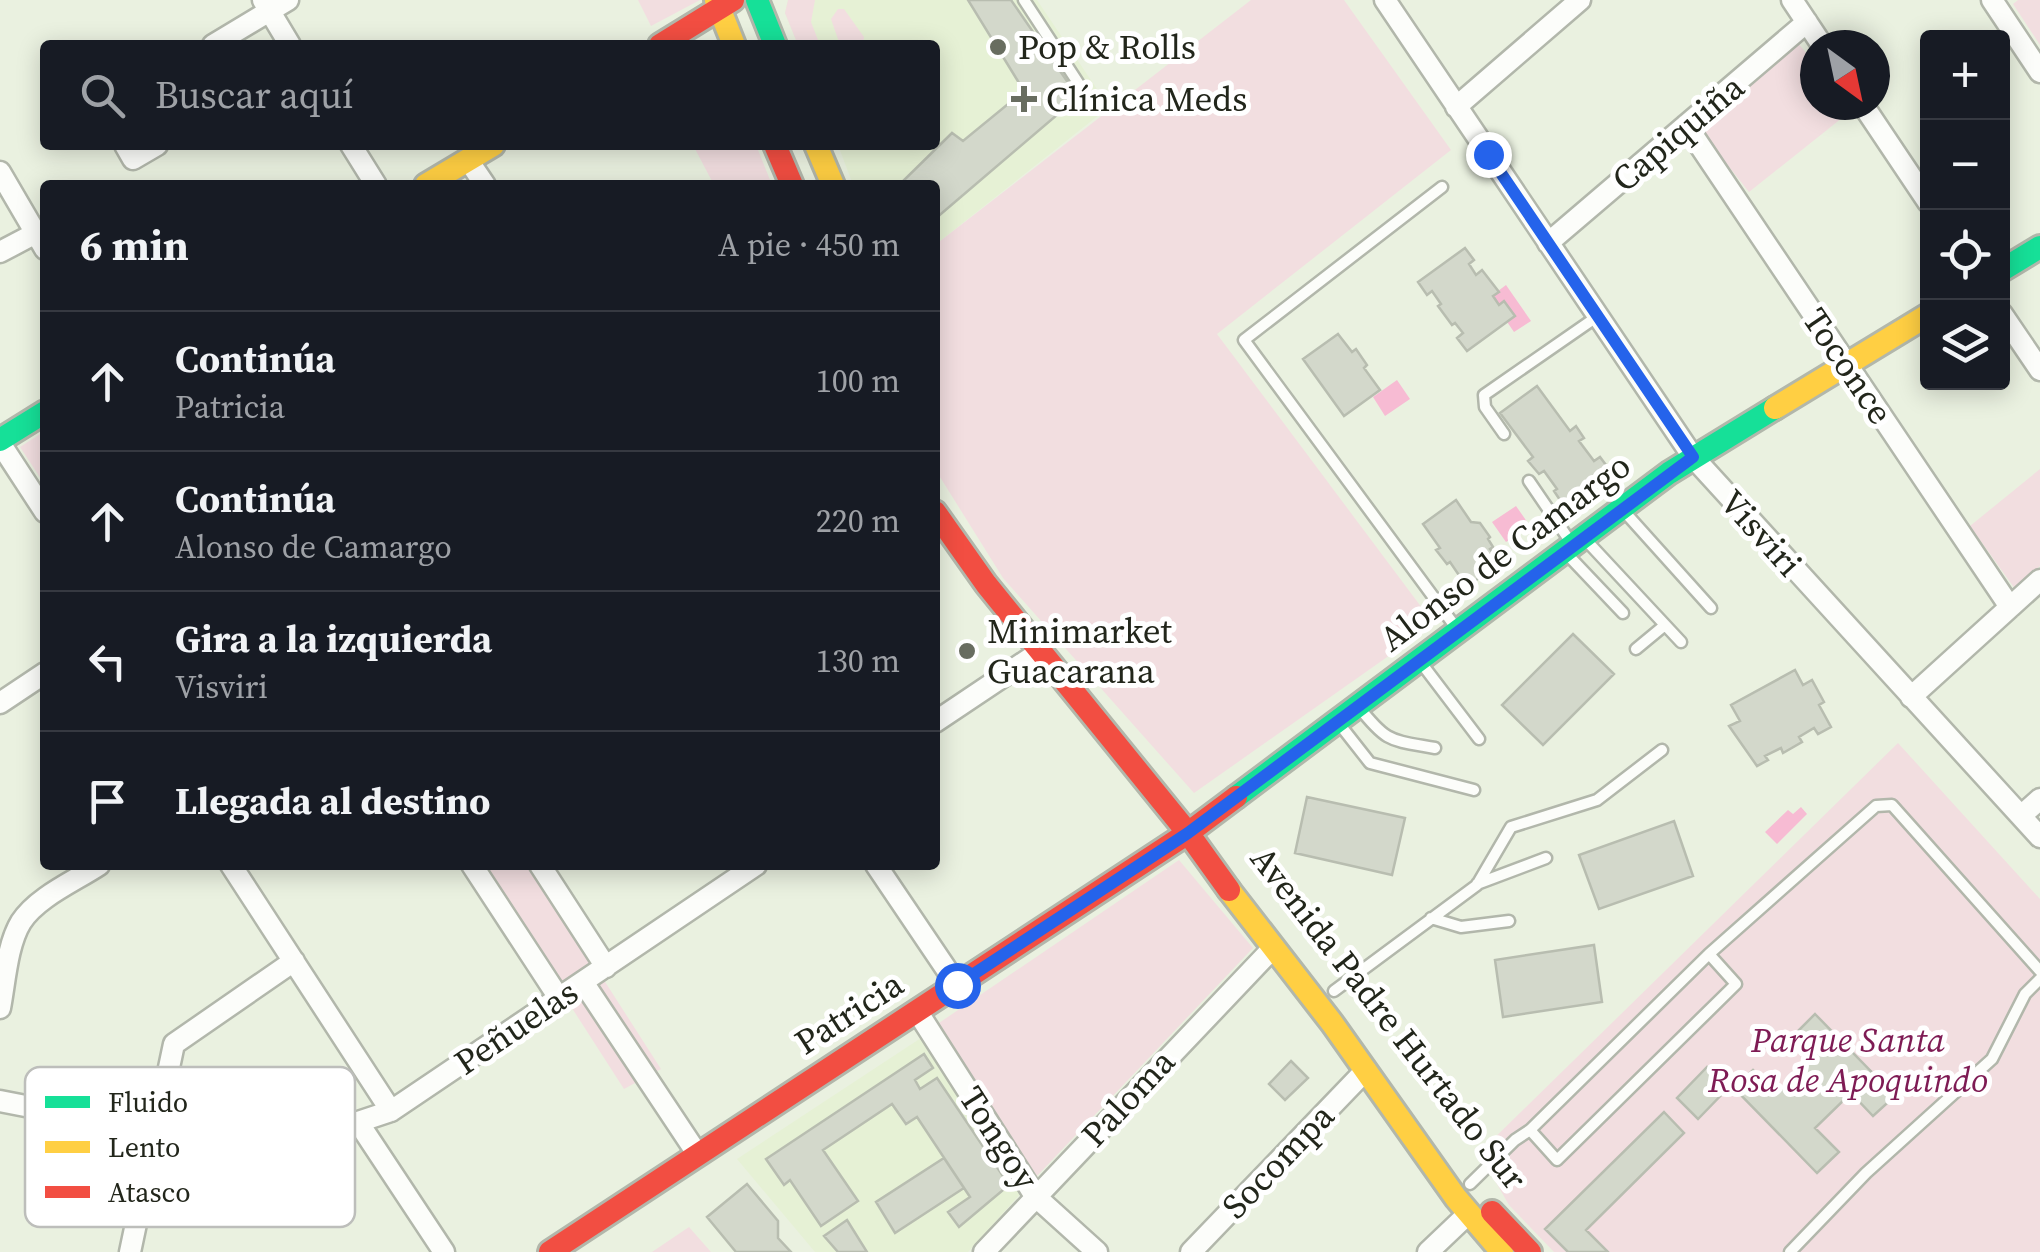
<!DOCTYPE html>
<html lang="es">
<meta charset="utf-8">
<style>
:root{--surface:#171b24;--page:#20242c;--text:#f1f3f6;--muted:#9ea1a6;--line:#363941}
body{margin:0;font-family:"Source Serif 4",serif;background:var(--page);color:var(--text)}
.controls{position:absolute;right:30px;top:30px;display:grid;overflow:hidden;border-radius:10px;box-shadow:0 5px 25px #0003}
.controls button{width:90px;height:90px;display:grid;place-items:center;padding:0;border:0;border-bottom:2px solid var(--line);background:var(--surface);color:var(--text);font:50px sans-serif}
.compass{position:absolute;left:1800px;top:30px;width:90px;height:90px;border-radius:50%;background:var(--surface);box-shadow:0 5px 25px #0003;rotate:147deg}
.stop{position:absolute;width:30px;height:30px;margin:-22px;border:8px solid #2563eb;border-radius:50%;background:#fff}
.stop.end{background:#2563eb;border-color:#fff;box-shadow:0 2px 10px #0008}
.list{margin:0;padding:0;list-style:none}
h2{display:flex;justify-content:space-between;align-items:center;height:130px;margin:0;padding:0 40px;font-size:42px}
h2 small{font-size:32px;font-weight:400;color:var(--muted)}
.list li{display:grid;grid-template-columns:65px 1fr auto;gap:30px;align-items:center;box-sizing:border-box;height:140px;padding:0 40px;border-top:2px solid var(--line)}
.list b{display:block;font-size:38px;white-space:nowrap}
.list p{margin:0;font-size:32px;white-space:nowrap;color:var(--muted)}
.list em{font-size:32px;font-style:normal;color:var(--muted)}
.icon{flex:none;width:55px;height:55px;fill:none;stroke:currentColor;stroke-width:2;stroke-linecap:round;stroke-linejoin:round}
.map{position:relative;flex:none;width:2040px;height:1252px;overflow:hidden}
.search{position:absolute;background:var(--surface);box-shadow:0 5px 25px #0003;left:40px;top:40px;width:900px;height:110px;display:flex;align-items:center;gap:25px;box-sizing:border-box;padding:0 35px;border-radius:10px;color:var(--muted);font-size:38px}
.panel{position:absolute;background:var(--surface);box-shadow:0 5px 25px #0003;left:40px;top:180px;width:900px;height:690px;border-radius:10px}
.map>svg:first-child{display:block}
.built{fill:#e6f1d5}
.green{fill:#f2dee0}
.water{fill:#f7bbd3}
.building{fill:#d3d8cb;stroke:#b8bdb0;stroke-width:2.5}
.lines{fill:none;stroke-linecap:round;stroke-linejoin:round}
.lane-casing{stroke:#b2b7ab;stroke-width:15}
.street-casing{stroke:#b2b7ab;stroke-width:25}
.fast-casing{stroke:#b2b7ab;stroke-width:28}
.slow-casing{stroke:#b2b7ab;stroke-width:28}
.jam-casing{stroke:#b2b7ab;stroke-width:28}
.lane{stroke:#fcfdfa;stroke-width:10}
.street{stroke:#fcfdfa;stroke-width:20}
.fast{stroke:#16e098;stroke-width:22}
.slow{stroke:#ffcf43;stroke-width:22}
.jam{stroke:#f24e42;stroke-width:22}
.route{stroke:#2563eb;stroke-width:12}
.poi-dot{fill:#686d60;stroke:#fff;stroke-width:4}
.labels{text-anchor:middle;stroke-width:10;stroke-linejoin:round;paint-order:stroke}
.poi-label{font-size:35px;fill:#22261b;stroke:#fff;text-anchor:start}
.street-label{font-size:35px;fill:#22261b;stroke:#fff}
.park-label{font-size:35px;font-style:italic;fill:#7e1b54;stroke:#fff}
.key{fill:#fff;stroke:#bdbebb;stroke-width:2.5}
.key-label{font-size:28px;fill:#22261b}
</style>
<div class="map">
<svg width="2040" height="1252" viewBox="0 0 2040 1252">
<rect width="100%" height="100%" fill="#eaf1e0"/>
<path class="built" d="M788,0H1037L1109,107L935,245V185H853L838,145H935V45H798L785,13Z
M924,1036L1023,1191L968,1252H815L737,1159Z"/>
<path class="green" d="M638,0H700L651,26Z
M788,0H815L811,22L820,45H798L785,13Z
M1251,0H1344L1451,150L1217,334L1434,624L1194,793L1003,578L935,469V245Z
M2018,0H2040V45L2013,4Z
M838,9H844L864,37L863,43L840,45L831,19Z
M1798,43L1815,64V105H1847L1852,110L1749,192L1695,124Z
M693,145H756L772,185H714Z
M45,431V476L41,479L20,447Z
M2040,469V566L2015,589L1970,526Z
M1898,743L2040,899V1252H1554L1509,1205L1479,1153Z
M1179,860L1253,948L1037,1176L936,1025Z
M480,865H530L661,1069L624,1089Z
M689,1227L711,1252H652Z"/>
<path class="water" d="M1506,285L1531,321L1514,332L1490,297Z
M1397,380L1410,399L1385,416L1373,397Z
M1516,506L1530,526L1506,542L1492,522Z
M1801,807L1807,814L1777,844L1765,832L1788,810L1793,814Z"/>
<path class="building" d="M968,0H1011L1078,97L935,219V185H899L952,133L963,141L1024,91Z
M1465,248L1474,260L1469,264L1476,275L1482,270L1499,292L1493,296L1499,305L1504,301L1515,316L1467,351L1457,338L1463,333L1455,323L1452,325L1438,306L1441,304L1432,291L1427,295L1418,282Z
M1338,334L1352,352L1356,349L1367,365L1364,368L1380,390L1344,416L1303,359Z
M1537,386L1570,431L1576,426L1584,438L1579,441L1594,461L1600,457L1609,469L1562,503L1554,491L1557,489L1544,471L1539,474L1528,461L1533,457L1500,413Z
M1456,500L1471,522L1480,523L1490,537L1488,539L1493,547L1490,549L1500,562L1467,587L1450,562L1447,564L1436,550L1440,548L1423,524Z
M1573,634L1614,674L1543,745L1502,705Z
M1795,670L1803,685L1812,680L1824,702L1819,705L1831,727L1818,734L1814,728L1799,737L1802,742L1783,753L1781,748L1765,756L1768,760L1757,766L1729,726L1740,721L1731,705Z
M1307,797L1405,818L1392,875L1295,853Z
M1674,821L1693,876L1599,909L1579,855Z
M1594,945L1602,1002L1503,1017L1495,960Z
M1815,1014L1895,1096L1873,1116L1851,1093L1815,1128L1839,1152L1817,1173L1734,1088L1753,1070L1777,1094L1819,1053L1798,1031Z
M924,1054L933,1068L915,1080L920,1089L937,1078L1009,1185L959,1227L948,1212L970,1197L917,1117L906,1124L892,1104L823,1150L858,1201L821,1226L790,1180L784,1185L766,1159Z
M1291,1061L1308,1078L1285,1100L1269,1084Z
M1707,1067L1728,1088L1698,1119L1677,1098Z
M1664,1112L1684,1133L1586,1230L1608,1252H1568L1545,1229Z
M944,1158L964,1188L895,1233L876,1202Z
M747,1184L778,1221V1238L791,1252H736L707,1217Z
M847,1220L867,1252H838L824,1236Z"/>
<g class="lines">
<defs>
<path id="lane" d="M1024,0L1088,98
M1442,187L1244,340L1457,629
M1504,434L1485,407L1484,395L1598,316
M1529,481L1572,544
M1622,509L1711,608
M1584,538L1681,642
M1565,552L1623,613
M1636,649L1665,625
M1419,660L1479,739
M1358,706C1387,743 1390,740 1435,748
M1337,721L1370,763L1474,790
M1477,884L1546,858
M1431,918L1461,927L1509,921
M1334,991L1477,885L1511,827L1597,800L1662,750
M1530,1130L1557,1160L1736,984L1709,954
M1470,1184L1515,1140L1530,1130L1709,954L1876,806L1892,805L2040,971
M1790,1252L1866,1173L1992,1059L2025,994L2040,979"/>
<path id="street" d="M263,0L290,45
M1385,0L1693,457L2040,837
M1792,0L1822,45
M1992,0L2040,72
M213,45L288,0
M1863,105L1928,202
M1456,107L1580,0
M1686,125L2010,607
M125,145L133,159L157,145
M351,145L376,185
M468,160L485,185
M0,172L45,249
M1548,243L1807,22
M0,252L36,233
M2002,314L2040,370
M0,443L45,512
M1911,697L2040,580
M0,703L45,673
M935,722L1041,651
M2021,816L2040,799
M231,865L391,1111
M472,865L559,998
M540,865L606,967
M876,865L957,985
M583,982L698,1155
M0,1008C5,982 7,945 21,922C37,897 75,881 99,865
M917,1011L1035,1196L1097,1252
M0,1101L154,1131
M358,1122L444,1252
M150,1152L270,1178L358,1122L391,1111L756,865
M130,1252L174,1044L294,961
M984,1252L1274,947
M1191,1252L1366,1070
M1428,1252L1468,1214"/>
<path id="fast" d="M757,0L775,45
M2002,270L2040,247
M0,440L45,412
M1236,797L1669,473L1775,408"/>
<path id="slow" d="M716,0L734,45
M816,145L833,185
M426,185L493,145
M1775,408L1928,315
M1229,890L1332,1023L1456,1198L1502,1252"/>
<path id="jam" d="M660,45L733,0
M775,145L792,185
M935,512L986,584L1188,833L1229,890
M1492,1212L1530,1252
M550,1252L1188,833L1236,797"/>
</defs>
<use href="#lane" class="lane-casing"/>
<use href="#street" class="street-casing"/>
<use href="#fast" class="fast-casing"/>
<use href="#slow" class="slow-casing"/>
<use href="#jam" class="jam-casing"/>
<use href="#lane" class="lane"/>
<use href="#street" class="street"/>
<use href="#fast" class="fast"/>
<use href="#slow" class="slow"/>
<use href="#jam" class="jam"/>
</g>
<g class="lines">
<path class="route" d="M957,985L1188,833L1693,457L1488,154"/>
</g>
<g class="poi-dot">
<circle cx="998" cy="47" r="10"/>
<path d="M1019 84h10v10h10v10h-10v10h-10v-10h-10v-10h10z"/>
<circle cx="967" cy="651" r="10"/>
</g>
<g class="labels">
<g class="poi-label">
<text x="1018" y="59">Pop &amp; Rolls</text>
<text x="1046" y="111">Clínica Meds</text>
<text x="987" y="643">Minimarket<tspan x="987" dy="40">Guacarana</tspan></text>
</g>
<g class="street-label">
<text transform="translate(1678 133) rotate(-40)" y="12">Capiquiña</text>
<text transform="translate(1848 366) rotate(56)" y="12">Toconce</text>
<text transform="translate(1761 533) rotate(48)" y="12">Visviri</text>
<text transform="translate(1505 552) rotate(-37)" y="12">Alonso de Camargo</text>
<text transform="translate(849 1013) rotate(-33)" y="12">Patricia</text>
<text transform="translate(1389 1018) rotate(52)" y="12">Avenida Padre Hurtado Sur</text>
<text transform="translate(516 1027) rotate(-34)" y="12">Peñuelas</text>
<text transform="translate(1128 1098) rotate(-47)" y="12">Paloma</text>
<text transform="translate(999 1138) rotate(57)" y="12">Tongoy</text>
<text transform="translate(1278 1161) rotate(-46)" y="12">Socompa</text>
</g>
<g class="park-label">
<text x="1848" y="1052">Parque Santa<tspan x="1848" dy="40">Rosa de Apoquindo</tspan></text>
</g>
</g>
<rect x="25" y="1067" width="330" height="160" rx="15" class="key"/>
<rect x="45" y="1096" width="45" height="12" fill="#16e098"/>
<rect x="45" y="1141" width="45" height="12" fill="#ffcf43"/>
<rect x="45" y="1186" width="45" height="12" fill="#f24e42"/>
<g class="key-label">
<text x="108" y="1112">Fluido</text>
<text x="108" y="1157">Lento</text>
<text x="108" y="1202">Atasco</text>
</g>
</svg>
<div class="controls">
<button>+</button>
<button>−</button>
<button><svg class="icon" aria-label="locate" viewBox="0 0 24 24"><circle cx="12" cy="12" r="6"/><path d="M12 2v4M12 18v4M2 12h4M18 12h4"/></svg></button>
<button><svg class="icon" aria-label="layers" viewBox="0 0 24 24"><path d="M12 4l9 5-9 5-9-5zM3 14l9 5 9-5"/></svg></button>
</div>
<svg class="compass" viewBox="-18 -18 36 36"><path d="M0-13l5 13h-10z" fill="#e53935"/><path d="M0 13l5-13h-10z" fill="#9ea1a6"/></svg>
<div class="stop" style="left:957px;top:985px"></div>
<div class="stop end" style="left:1488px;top:154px"></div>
<div class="search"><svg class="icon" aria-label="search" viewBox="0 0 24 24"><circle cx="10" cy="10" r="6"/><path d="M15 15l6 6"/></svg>Buscar aquí</div>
<section class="panel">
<h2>6 min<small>A pie · 450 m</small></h2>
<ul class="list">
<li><svg class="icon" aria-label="ahead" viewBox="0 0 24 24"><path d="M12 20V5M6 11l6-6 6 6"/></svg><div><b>Continúa</b><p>Patricia</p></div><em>100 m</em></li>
<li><svg class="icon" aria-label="ahead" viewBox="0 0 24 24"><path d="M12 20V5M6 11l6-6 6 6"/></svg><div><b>Continúa</b><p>Alonso de Camargo</p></div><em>220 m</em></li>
<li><svg class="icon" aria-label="left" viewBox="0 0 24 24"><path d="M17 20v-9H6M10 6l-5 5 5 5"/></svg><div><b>Gira a la izquierda</b><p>Visviri</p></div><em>130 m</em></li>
<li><svg class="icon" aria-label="arrive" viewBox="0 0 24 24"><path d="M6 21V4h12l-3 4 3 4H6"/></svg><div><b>Llegada al destino</b></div></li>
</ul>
</section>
</div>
